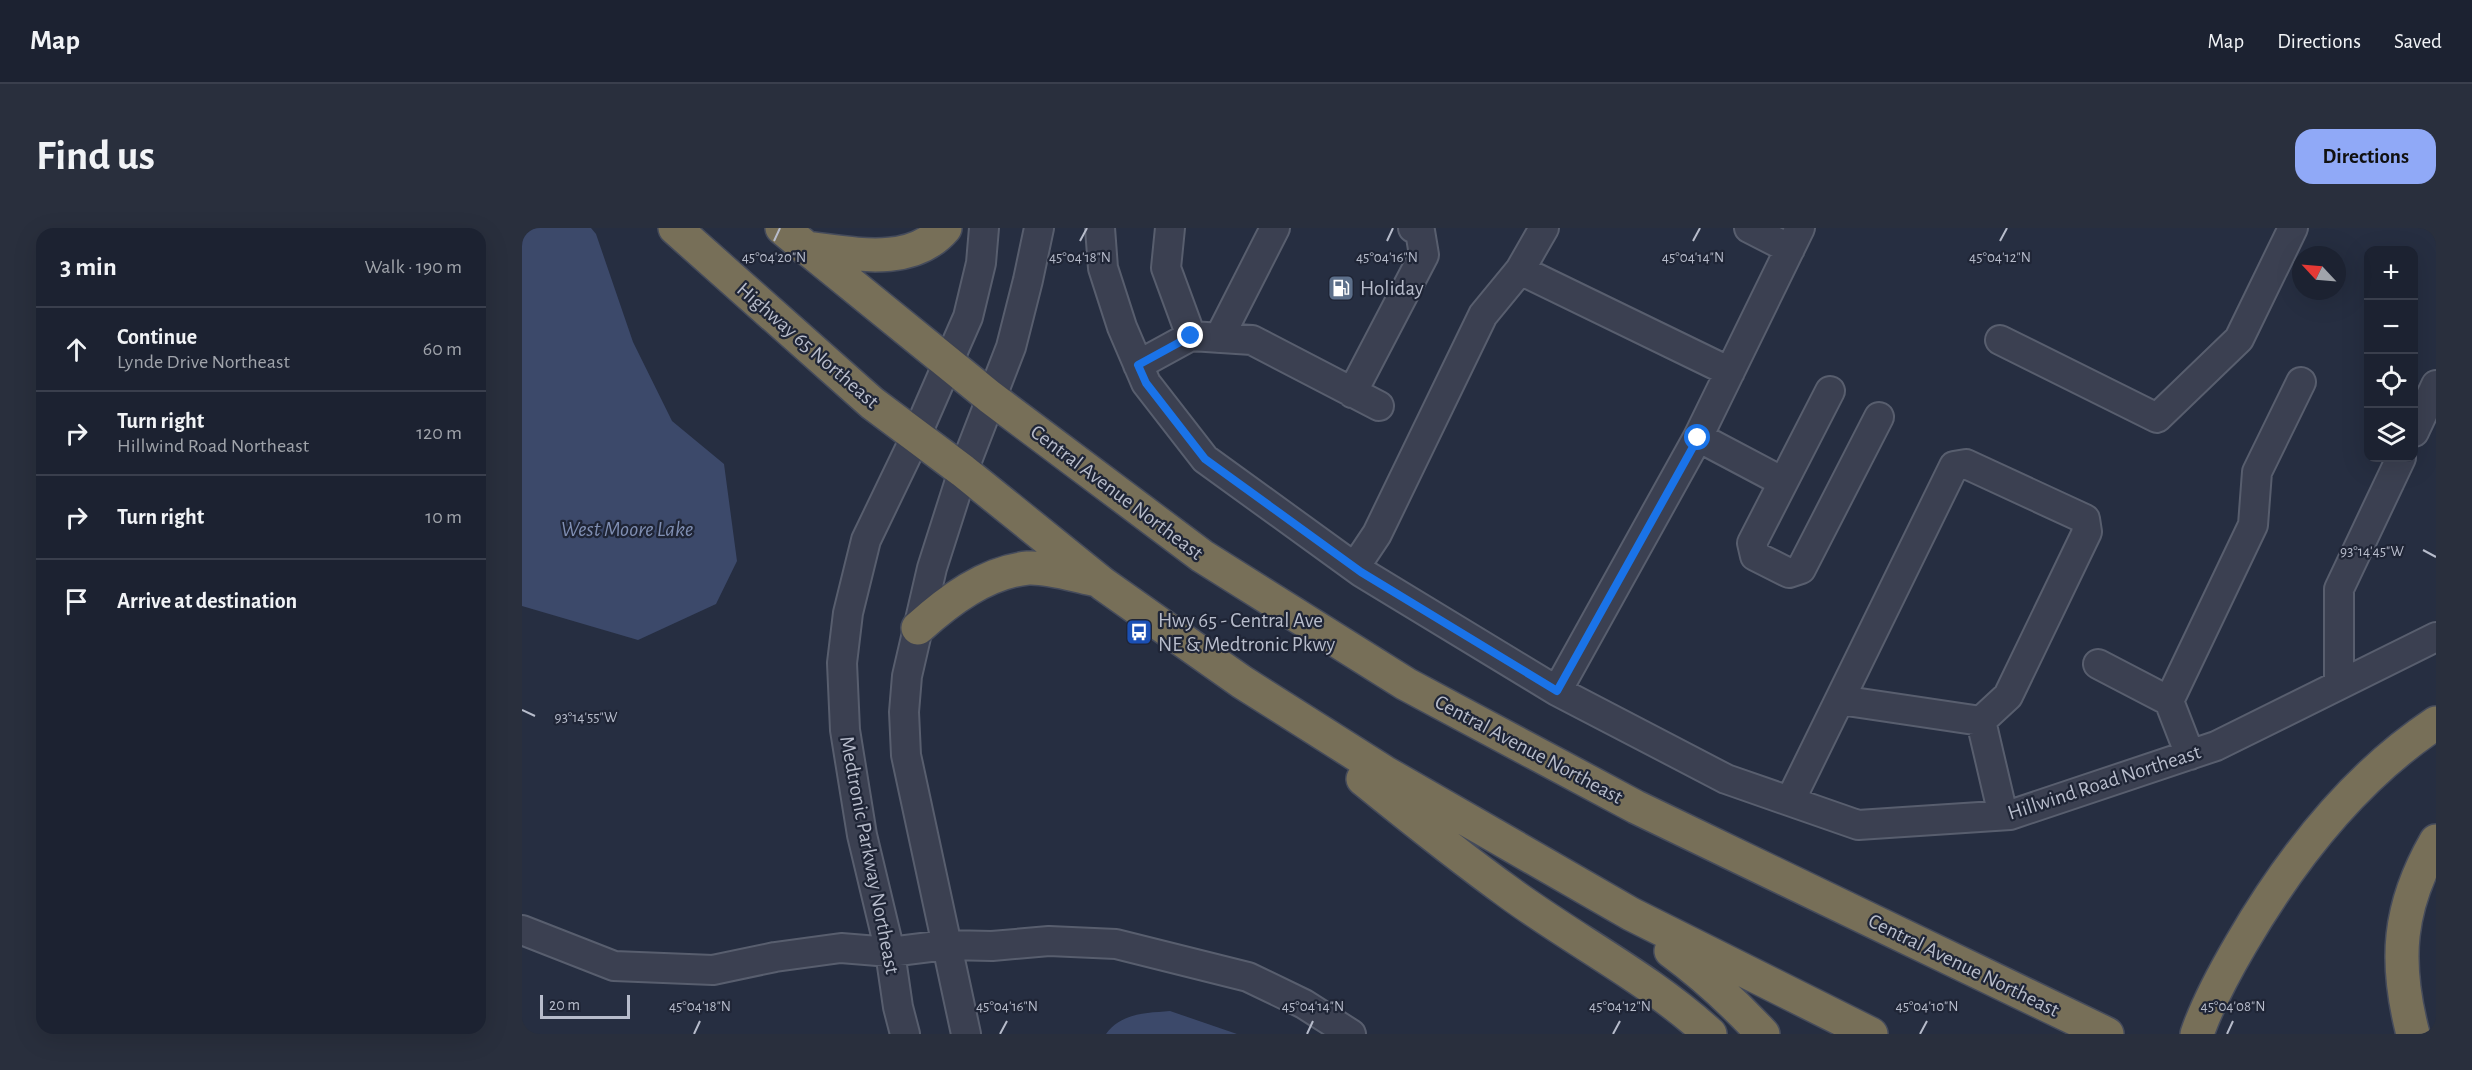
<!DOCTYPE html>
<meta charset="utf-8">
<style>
:root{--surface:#1c2231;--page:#292f3d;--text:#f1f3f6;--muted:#a0a4ab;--line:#3a3f4d;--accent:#90a9f7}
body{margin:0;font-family:"Alegreya Sans",sans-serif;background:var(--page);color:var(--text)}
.controls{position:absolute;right:18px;top:18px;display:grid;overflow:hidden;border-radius:12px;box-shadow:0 6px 24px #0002}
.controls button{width:54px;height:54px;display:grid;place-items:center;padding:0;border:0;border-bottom:2px solid var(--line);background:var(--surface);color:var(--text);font:30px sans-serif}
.compass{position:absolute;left:1770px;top:18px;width:54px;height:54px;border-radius:50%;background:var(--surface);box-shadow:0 6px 24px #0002;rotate:296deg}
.scale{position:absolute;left:18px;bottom:15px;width:90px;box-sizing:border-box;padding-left:6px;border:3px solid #b7bccb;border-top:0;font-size:16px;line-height:21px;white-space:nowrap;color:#b7bccb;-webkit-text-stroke:4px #1f2536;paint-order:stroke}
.stop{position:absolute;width:18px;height:18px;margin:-14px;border:4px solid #1a73e8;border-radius:50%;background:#fff}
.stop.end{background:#1a73e8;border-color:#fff;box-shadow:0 2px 6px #0008}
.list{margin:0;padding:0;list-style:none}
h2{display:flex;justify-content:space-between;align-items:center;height:78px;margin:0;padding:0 24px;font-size:26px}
h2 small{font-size:20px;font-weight:400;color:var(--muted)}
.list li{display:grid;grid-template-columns:39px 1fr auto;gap:18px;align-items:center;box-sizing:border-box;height:84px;padding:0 24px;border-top:2px solid var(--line)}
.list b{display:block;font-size:22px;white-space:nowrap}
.list p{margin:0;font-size:20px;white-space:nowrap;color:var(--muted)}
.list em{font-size:20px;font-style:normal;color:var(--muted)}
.icon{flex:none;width:33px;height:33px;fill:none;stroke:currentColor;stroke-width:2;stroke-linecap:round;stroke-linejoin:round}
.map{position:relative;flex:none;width:1914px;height:806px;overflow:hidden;border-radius:18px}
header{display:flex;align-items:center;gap:36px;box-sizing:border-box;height:84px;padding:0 30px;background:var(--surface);border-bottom:2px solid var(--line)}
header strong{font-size:28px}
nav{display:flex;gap:33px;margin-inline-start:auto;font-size:21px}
.intro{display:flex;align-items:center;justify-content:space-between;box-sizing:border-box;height:144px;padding:0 36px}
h1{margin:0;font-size:42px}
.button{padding:15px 27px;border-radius:18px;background:var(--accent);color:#111;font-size:21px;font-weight:700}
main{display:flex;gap:36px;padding:0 36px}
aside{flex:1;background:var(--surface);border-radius:18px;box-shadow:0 6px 24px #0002}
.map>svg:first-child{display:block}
.water{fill:#3c496a}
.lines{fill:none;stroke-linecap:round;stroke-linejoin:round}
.minor-casing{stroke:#585e6e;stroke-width:32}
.highway-casing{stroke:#454b5b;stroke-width:36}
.minor{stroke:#3b4051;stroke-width:28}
.highway{stroke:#776f58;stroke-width:33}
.route{stroke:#1a73e8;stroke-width:8}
.ticks{fill:none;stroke:#b7bccb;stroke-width:2}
.labels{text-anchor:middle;stroke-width:4.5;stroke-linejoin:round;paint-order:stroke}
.poi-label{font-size:21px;fill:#b7bccb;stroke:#1f2536;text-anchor:start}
.street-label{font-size:21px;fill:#b7bccb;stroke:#1f2536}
.water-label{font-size:22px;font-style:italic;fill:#7f8eb2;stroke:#1f2536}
.ticks-label{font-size:15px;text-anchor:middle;fill:#b7bccb;stroke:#1f2536;stroke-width:4.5;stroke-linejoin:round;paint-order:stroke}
</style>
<header>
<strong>Map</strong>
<nav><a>Map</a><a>Directions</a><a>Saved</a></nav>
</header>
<div class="intro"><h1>Find us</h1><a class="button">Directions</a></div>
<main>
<aside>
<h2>3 min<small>Walk · 190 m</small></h2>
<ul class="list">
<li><svg class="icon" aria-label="ahead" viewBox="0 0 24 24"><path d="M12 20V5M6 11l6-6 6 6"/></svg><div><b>Continue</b><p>Lynde Drive Northeast</p></div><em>60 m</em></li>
<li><svg class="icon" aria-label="right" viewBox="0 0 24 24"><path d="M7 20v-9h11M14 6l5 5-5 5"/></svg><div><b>Turn right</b><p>Hillwind Road Northeast</p></div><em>120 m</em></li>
<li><svg class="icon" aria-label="right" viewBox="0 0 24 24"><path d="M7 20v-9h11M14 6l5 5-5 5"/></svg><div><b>Turn right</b></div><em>10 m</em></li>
<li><svg class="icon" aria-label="arrive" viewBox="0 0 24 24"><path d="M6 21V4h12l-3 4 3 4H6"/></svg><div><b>Arrive at destination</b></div></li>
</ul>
</aside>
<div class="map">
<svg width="1914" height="806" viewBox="0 0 1914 806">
<rect width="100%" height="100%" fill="#262e41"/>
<path class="water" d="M0,0H69L74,6L111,114L150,193L202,236L215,333L194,376L116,412L0,378Z
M648,783L715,806H584C599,785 624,785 648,783Z"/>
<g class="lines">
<defs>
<path id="minor" d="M578,0L581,40L600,99L624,155L683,231L839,344L1035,463L1204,551L1336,597L1488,587L1694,518L1914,409
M648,0L644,40L669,108L730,112L857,178
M1227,0L1268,21
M998,42L1208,144
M697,110L753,0
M1478,112L1635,190L1717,111L1771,0
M616,137L669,108
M1308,163L1230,315L1233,328L1267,345L1279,341L1357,189
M830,165L902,27L898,3L891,0
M1892,204L1914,157
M1176,209L1261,254
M833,339L855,306L961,87L998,42L1022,0
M1576,436L1647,473L1668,527
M1817,457V361L1879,230
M1035,463L1176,209L1278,0
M1318,472L1459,493
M1647,473L1731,297L1735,244L1779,154
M1268,573L1432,238L1444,236L1563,291L1565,304L1486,468L1459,493L1481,587
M0,702L92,738L191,742L253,729L319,720L368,724L424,717L470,718L527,713L594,716L726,749L782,776L829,806
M383,806L376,779L368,724L340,607L323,502L320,435L326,385L344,312L394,208L446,89L459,35L462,0
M444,806L384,527L382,484L385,448L410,340L441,243L489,119L506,52L517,0"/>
<path id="highway" d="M153,0L350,175L441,243L581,356L720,454L862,544L1109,686L1349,806
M260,0L468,169L680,328L884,456L1114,579L1585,806
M283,20C329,25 389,40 423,0
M396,400C426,373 464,344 506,340C527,339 551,347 571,351
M841,551C889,590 939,630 989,666C1055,714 1128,751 1188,806
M1149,723C1183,748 1212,775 1241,806
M1675,806C1686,774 1702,745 1719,716C1769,630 1831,550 1914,495
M1891,806C1872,733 1876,679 1914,613"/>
</defs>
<use href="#minor" class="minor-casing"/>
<use href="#highway" class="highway-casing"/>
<use href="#minor" class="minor"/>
<use href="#highway" class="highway"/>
</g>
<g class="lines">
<path class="route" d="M669,108L616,137L624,155L683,231L839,344L1035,463L1176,210"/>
</g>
<path class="ticks" d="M252,13L258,0M558,13L565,0M865,13L871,0M1171,13L1178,0M1478,13L1485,0M1901,322L1914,329M0,482L13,488M172,806L178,793M478,806L485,793M785,806L791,793M1091,806L1098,793M1398,806L1405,793M1705,806L1711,793"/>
<defs>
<symbol id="fuel-square" viewBox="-11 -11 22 22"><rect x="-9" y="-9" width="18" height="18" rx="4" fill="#5c6f8a" stroke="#1f2536"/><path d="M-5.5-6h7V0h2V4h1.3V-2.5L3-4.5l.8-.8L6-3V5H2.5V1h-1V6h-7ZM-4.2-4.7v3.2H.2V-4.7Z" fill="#fff"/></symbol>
<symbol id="bus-square" viewBox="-11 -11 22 22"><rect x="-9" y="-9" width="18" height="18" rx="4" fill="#1a4fb4" stroke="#1f2536"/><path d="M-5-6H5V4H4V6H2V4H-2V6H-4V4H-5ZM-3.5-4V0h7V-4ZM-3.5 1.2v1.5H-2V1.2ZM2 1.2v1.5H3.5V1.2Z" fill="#fff"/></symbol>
</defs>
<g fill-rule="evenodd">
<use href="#fuel-square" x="804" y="45" width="30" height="30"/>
<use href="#bus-square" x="602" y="389" width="30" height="30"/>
</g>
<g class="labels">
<g class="poi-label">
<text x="838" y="67">Holiday</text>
<text x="636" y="399">Hwy 65 - Central Ave<tspan x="636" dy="24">NE &amp; Medtronic Pkwy</tspan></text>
</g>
<g class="street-label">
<text transform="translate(286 117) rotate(41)" y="7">Highway 65 Northeast</text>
<text transform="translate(595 264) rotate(37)" y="7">Central Avenue Northeast</text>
<text transform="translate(1007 521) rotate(28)" y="7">Central Avenue Northeast</text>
<text transform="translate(1582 554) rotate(-18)" y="7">Hillwind Road Northeast</text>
<text transform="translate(348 627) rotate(79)" y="7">Medtronic Parkway Northeast</text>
<text transform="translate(1442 737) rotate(26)" y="7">Central Avenue Northeast</text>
</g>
<g class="water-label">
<text x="105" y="308">West Moore Lake</text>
</g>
</g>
<g class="ticks-label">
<text x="252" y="34">45°04'20"N</text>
<text x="558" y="34">45°04'18"N</text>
<text x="865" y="34">45°04'16"N</text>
<text x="1171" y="34">45°04'14"N</text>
<text x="1478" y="34">45°04'12"N</text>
<text x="1850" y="328">93°14'45"W</text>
<text x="64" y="494">93°14'55"W</text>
<text x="178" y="783">45°04'18"N</text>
<text x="485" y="783">45°04'16"N</text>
<text x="791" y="783">45°04'14"N</text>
<text x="1098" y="783">45°04'12"N</text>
<text x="1405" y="783">45°04'10"N</text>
<text x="1711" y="783">45°04'08"N</text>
</g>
</svg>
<div class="controls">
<button>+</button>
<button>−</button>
<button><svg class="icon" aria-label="locate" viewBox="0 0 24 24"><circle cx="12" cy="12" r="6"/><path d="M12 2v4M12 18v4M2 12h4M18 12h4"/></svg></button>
<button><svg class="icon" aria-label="layers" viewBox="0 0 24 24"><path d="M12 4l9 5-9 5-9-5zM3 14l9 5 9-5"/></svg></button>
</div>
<svg class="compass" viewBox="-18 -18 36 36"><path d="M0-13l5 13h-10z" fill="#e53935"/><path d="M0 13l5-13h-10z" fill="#a0a4ab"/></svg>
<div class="scale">20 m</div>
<div class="stop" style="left:1176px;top:210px"></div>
<div class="stop end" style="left:669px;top:108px"></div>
</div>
</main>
